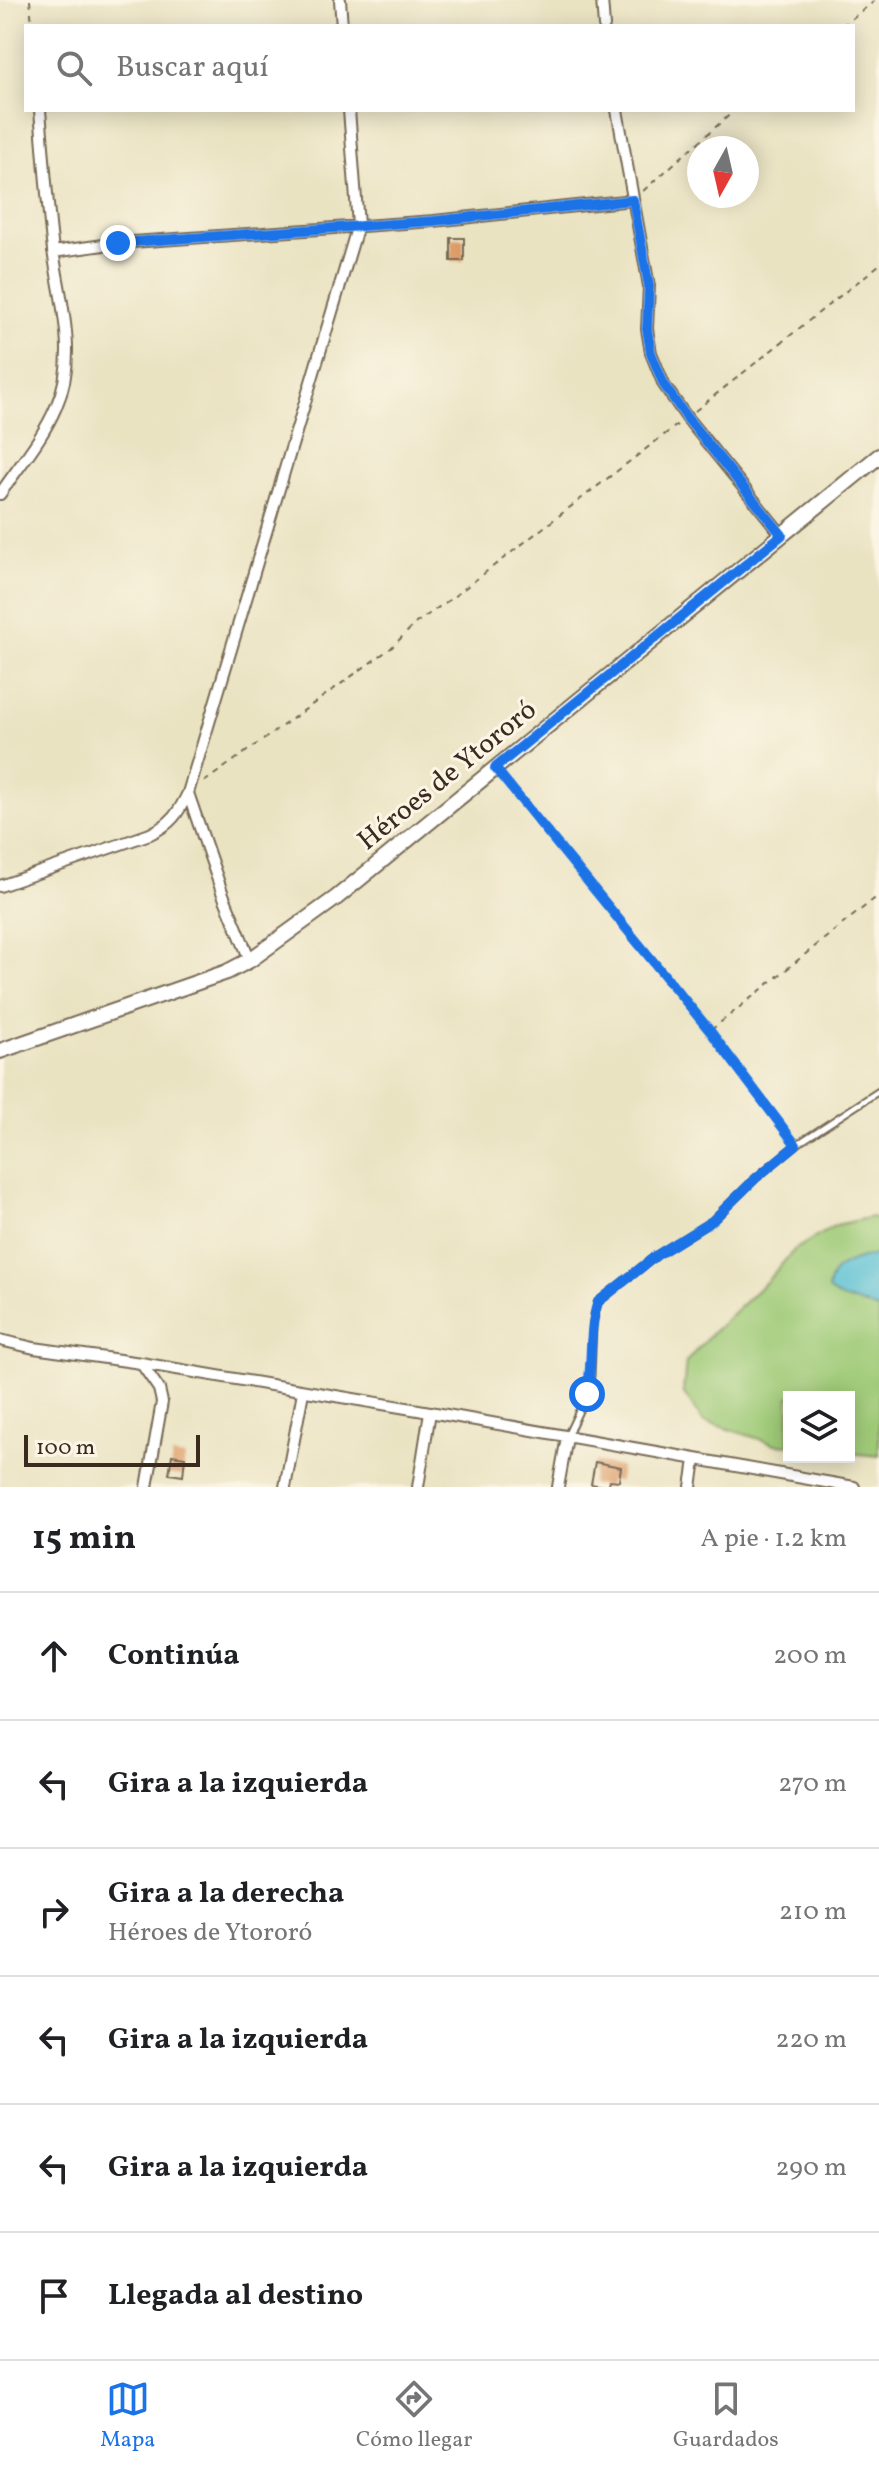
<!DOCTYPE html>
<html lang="es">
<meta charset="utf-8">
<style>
:root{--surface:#fff;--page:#f6f6f6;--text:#202124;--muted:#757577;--line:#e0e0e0;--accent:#1a73e8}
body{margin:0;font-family:Vollkorn,serif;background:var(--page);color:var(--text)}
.controls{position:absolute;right:24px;bottom:24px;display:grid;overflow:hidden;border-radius:0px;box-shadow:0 4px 20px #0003}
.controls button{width:72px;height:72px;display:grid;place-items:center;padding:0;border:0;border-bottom:2px solid var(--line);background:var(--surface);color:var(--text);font:40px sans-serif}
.compass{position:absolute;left:687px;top:136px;width:72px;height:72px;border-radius:50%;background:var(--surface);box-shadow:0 4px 20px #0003;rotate:188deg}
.scale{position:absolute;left:24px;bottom:20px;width:176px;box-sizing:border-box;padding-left:8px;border:4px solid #3b2a1e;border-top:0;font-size:22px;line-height:28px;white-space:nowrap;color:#3b2a1e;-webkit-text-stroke:6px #fcf5e5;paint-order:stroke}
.stop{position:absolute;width:24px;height:24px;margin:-18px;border:6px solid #1a73e8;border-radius:50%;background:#fff}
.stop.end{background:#1a73e8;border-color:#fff;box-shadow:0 2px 8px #0008}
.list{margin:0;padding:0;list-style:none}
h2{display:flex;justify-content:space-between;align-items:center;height:104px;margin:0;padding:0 32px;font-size:34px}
h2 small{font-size:26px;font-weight:400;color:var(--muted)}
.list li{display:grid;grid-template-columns:52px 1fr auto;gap:24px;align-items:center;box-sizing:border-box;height:128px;padding:0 32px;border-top:2px solid var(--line)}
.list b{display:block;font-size:30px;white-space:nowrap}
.list p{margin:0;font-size:26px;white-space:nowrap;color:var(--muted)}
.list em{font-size:26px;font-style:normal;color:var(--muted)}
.icon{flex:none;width:44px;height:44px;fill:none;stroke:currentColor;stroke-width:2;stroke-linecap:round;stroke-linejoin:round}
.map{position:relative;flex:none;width:879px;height:1487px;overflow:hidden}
.search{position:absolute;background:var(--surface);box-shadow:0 4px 20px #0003;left:24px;right:24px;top:24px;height:88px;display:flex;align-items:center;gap:20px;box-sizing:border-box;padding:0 28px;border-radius:0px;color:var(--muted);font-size:30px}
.sheet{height:872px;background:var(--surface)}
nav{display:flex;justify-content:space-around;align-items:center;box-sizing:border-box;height:112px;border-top:2px solid var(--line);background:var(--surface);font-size:22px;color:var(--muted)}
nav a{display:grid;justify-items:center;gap:4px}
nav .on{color:var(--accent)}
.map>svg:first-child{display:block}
.green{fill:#9fca77;stroke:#6d7a4a;stroke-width:2}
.water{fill:#57c0d4;stroke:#497579;stroke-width:2}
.building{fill:#db9b66}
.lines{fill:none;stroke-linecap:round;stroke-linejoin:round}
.lane-casing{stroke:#786b57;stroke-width:9}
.street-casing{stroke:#786b57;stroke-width:14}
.secondary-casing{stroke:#786b57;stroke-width:18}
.path{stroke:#786b57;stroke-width:2;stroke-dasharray:6 6;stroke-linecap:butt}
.lane{stroke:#fff;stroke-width:5}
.street{stroke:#fff;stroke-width:10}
.secondary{stroke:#fff;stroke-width:14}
.route{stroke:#1a73e8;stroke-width:10}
.labels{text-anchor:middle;stroke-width:6;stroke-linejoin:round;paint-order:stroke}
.street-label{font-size:28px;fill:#3b2a1e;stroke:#fcf5e5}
</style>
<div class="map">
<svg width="879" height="1487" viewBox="0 0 879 1487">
<rect width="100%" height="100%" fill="#fcf5e5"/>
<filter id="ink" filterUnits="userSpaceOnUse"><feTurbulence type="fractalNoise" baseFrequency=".0125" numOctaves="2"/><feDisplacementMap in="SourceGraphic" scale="16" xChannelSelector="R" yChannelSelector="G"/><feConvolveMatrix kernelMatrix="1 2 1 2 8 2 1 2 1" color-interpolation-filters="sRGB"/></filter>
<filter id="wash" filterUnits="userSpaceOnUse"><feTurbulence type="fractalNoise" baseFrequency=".006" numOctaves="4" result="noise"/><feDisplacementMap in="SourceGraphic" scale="32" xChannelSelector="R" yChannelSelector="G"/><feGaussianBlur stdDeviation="1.8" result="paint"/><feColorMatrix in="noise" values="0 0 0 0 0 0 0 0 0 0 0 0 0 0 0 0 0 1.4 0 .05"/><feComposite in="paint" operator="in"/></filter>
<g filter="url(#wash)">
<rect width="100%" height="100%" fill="#eae3c2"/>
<path class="green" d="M872,1217L879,1221V1456L849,1453V1397H789V1445L775,1444L703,1421L683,1392L686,1362L711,1334L768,1280L794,1250L836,1225Z"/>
<path class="water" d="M879,1254V1311C863,1302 841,1302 828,1290C831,1262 855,1260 879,1254Z"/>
<g id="blocks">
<path class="building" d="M451,238H464V261H451Z
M172,1455L185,1457L183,1476L169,1474Z
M595,1462L621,1467L619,1481L610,1480L608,1487L591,1484Z"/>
</g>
</g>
<g filter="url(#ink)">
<use href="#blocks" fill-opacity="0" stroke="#786b57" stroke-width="2"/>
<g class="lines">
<defs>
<path id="lane" d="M567,1436L587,1394L591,1376L593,1322L598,1302L657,1255L712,1221L756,1178L796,1145L879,1091"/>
<path id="street" d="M340,0L342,26
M602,0L604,26
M617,110L649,286L647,329L651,353L664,385L687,418L782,535
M53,252L118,243L434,221L633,200
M0,494C19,466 43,438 56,407C79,356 60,301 53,250C47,204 44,157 40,110
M188,793L222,892L250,960
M0,886L150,834C171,824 178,814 188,793L358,225L349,110
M0,1340L34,1348L141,1363L430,1412L854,1487
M141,1363L159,1389L162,1402L147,1487
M285,1487L303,1392
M418,1487L430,1412
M558,1487L567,1437
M691,1487L695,1460"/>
<path id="secondary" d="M0,1051L227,972L250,960L336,898L879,456"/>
</defs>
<use href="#lane" class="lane-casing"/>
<use href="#street" class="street-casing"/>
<use href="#secondary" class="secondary-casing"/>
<path class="path" d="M30,0L32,26
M842,26L876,0
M643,191L735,110
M695,411L879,265
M505,780L710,1031L790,1137
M204,782L391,648L416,623L452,598L677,425
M711,1030L879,895"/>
<use href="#lane" class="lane"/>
<use href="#street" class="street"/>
<use href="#secondary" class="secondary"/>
</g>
</g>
<g class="lines" filter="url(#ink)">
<path class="route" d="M118,243L434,221L633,200L649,286L647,329L651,353L664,385L687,418L782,535L495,768L710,1031L796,1145L756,1178L712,1221L657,1255L598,1302C588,1331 593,1364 587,1394"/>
</g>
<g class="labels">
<g class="street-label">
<text transform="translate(446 774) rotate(-39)" y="10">Héroes de Ytororó</text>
</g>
</g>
</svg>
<div class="controls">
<button><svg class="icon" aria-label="layers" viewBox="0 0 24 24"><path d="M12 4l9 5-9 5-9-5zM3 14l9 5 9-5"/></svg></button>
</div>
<svg class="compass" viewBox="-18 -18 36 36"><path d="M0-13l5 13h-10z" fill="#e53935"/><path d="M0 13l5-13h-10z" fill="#757577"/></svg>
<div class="scale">100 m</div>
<div class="stop" style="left:587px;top:1394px"></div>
<div class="stop end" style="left:118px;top:243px"></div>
<div class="search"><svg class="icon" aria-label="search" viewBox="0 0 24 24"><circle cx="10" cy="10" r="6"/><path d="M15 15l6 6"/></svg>Buscar aquí</div>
</div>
<section class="sheet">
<h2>15 min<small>A pie · 1.2 km</small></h2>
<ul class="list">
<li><svg class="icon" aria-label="ahead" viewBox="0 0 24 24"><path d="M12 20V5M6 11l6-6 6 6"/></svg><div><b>Continúa</b></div><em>200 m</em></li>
<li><svg class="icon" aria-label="left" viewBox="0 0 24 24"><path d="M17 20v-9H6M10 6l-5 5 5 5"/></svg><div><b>Gira a la izquierda</b></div><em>270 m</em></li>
<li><svg class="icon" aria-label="right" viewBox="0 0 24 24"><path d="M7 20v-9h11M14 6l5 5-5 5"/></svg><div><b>Gira a la derecha</b><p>Héroes de Ytororó</p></div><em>210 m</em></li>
<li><svg class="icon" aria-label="left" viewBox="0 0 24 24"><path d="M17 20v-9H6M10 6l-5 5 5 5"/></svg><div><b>Gira a la izquierda</b></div><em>220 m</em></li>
<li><svg class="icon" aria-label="left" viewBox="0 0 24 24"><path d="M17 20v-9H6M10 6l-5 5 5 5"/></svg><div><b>Gira a la izquierda</b></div><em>290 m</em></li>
<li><svg class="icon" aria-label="arrive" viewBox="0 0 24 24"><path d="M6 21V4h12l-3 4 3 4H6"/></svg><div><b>Llegada al destino</b></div></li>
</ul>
</section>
<nav>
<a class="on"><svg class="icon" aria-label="map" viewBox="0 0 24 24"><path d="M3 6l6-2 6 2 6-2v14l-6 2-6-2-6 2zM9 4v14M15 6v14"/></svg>Mapa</a>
<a><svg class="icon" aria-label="directions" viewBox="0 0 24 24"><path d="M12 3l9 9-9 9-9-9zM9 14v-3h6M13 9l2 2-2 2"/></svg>Cómo llegar</a>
<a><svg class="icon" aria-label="saved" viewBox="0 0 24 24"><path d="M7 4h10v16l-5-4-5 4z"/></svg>Guardados</a>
</nav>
